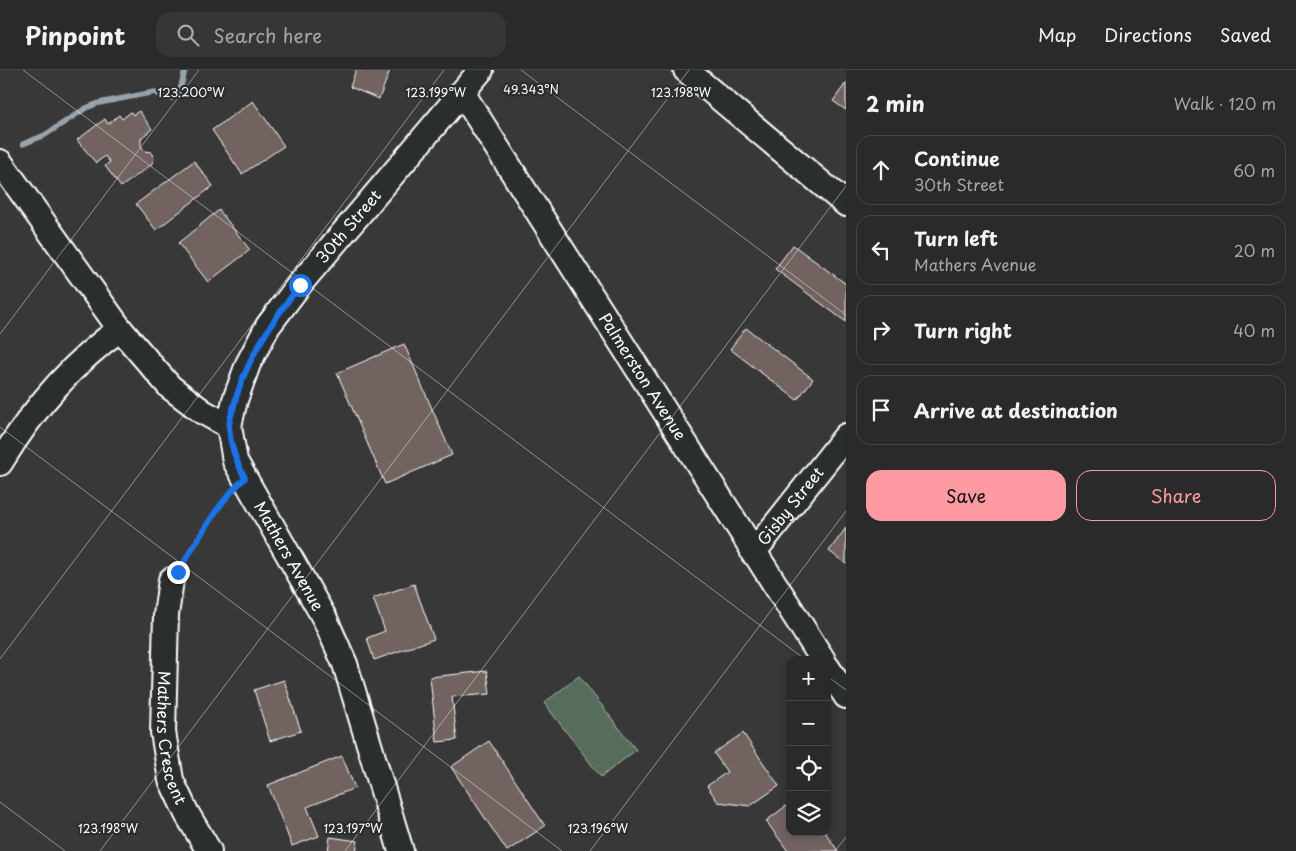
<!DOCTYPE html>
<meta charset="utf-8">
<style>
:root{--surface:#2a2a2a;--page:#363636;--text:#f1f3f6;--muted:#a5a7a8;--line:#464647;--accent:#ff9aa2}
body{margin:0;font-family:"Playpen Sans",sans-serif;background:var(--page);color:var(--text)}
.controls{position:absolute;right:15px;bottom:15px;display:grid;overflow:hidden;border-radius:10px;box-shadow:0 2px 8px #0003}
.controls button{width:45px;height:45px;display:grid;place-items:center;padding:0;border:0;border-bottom:1px solid var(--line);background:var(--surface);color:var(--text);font:25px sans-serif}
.stop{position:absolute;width:15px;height:15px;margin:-11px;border:4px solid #1a73e8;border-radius:50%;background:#fff}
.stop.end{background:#1a73e8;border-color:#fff;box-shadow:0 1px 5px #0008}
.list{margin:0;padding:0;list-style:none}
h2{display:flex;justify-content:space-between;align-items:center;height:65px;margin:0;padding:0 20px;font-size:21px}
h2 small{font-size:16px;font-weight:400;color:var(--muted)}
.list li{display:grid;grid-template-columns:32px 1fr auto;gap:15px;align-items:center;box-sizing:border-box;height:70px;margin:0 10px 10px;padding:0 10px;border:1px solid var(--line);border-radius:15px}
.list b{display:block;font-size:19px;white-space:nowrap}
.list p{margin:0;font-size:16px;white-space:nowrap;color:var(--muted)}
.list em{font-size:16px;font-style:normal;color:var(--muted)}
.actions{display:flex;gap:10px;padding:15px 20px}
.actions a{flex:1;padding:11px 0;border:1px solid var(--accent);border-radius:15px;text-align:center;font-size:18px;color:var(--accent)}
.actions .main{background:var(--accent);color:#111}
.icon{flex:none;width:28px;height:28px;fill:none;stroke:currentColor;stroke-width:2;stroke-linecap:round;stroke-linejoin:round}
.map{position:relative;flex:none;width:846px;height:781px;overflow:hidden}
header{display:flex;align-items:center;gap:30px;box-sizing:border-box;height:70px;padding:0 25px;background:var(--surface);border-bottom:1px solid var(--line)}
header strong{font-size:24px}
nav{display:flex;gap:28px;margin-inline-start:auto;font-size:18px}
.search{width:350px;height:45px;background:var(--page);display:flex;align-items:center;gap:12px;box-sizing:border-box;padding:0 18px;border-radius:15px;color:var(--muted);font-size:19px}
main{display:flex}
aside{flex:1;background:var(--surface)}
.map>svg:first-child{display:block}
.green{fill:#546d5a;stroke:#aab6ac}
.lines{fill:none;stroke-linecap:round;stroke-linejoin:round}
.stream{stroke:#98a3ad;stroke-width:5.5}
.building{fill:#726361;stroke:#fff}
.minor-casing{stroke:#fff;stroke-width:28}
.path{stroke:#fff;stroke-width:3;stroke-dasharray:1 4;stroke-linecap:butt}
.minor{stroke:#2a2d2e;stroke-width:24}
.route{stroke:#1a73e8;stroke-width:6}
.ticks{fill:none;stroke:#fff;stroke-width:1;stroke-opacity:0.45}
.labels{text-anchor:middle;stroke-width:4.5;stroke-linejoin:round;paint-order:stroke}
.street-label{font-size:16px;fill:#fff;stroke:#2a2d2e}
.ticks-label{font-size:12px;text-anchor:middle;fill:#fff;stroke:#2a2d2e;stroke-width:4.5;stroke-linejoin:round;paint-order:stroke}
</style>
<header>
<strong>Pinpoint</strong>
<div class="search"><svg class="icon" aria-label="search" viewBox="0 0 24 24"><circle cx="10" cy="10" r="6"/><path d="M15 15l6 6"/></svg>Search here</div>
<nav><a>Map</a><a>Directions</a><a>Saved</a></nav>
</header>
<main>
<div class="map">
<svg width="846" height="781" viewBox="0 0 846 781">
<rect width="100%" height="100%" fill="#383838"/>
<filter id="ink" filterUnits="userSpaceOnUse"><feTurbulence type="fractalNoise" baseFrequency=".02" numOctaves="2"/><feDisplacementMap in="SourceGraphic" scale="10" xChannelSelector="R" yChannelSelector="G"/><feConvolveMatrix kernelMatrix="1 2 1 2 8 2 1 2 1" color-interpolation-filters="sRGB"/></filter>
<g filter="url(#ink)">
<path class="green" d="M579,606L636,680L601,707L544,633Z"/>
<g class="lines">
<path class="stream" d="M23,74L45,65L86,38L99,33L155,22L165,28H172L176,25L181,17L185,0"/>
</g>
<path class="building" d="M356,0H390L379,29L350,17Z
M846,13V40L833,31Z
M253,31L284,76L242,104L212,60Z
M139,41L152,59L141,68V76L145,81L151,82L154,89L151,95L121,117L105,96L110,92L105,86L96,93L77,70L105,49L108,54L119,45L122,49L131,42L133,45Z
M194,91L213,116L156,160L136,134Z
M219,140L250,180L208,212L178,173Z
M793,175L846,214V252L775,199Z
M746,258L813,309L797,330L730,279Z
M404,274L452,385L385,414L337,303Z
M846,458V494L829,481Z
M414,514L434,569L374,590L367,568L385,561L373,528Z
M487,601L490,624L452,627L457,670L437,672L430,607Z
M284,610L301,661L270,671L254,620Z
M743,663L779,716L750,736L718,732L707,716L727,702L714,683Z
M489,671L545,756L507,781L451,697Z
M342,686L355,718L307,737L319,766L292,776L268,715Z
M790,733V762H825L838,781H788L766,751Z
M330,767L358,771L356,781H328Z"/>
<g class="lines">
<defs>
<g id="minor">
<path d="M686,0L846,134"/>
<path id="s1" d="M463,24L823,590"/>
<path id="s2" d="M0,92L120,259L170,317L203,342L229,356L235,391L325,549L345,594L401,781"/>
<path id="s3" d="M229,356L235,330L248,294L268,256L299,215L481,0"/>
<path d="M0,393C31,342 71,294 120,259"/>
<path id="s4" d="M753,483L846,366"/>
<path id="s5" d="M171,510L166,545L163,662L171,710L187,744L209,781"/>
<path d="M827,597L846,626"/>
</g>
</defs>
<use href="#minor" class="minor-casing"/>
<path class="path" d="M182,495L196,469L231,421"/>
<use href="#minor" class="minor"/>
</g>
</g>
<g class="lines" filter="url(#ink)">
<path class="route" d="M178,502C199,469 216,434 245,408C236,392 230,376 229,357C229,351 231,345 233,339C244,292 271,253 300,215"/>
</g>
<path class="ticks" d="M23,0L806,590M521,0L846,245M0,264L199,0M0,357L562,781M0,589L444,0M827,606L846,620M0,732L65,781M100,781L689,0M345,781L846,116M590,781L846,441M835,781L846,767"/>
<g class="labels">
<g class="street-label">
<text dy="6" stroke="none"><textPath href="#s3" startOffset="236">30th Street</textPath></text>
<text dy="6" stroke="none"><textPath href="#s1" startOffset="335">Palmerston Avenue</textPath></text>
<text dy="6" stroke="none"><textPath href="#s4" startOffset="60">Gisby Street</textPath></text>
<text dy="6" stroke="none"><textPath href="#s2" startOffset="498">Mathers Avenue</textPath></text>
<text dy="6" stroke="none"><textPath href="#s5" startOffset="159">Mathers Crescent</textPath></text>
</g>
</g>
<g class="ticks-label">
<text x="531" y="24">49.343°N</text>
<text x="191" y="27">123.200°W</text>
<text x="436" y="27">123.199°W</text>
<text x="681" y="27">123.198°W</text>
<text x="108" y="763">123.198°W</text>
<text x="353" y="763">123.197°W</text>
<text x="598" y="763">123.196°W</text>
</g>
</svg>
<div class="controls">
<button>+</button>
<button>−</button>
<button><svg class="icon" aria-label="locate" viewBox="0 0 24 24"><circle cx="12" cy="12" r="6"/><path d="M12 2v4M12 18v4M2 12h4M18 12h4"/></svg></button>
<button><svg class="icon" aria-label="layers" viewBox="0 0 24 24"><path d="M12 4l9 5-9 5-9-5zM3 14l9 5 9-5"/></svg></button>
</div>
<div class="stop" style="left:300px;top:215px"></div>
<div class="stop end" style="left:178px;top:502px"></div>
</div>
<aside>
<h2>2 min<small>Walk · 120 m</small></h2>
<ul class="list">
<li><svg class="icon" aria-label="ahead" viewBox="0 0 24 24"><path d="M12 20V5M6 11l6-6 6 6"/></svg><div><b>Continue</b><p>30th Street</p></div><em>60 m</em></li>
<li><svg class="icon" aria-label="left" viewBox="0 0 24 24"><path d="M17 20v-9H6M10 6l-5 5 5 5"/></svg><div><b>Turn left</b><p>Mathers Avenue</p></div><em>20 m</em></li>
<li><svg class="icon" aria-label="right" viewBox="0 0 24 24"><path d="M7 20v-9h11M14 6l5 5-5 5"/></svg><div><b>Turn right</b></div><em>40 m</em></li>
<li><svg class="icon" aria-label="arrive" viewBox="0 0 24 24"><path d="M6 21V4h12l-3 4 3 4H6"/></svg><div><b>Arrive at destination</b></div></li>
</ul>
<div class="actions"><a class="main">Save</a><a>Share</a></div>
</aside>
</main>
